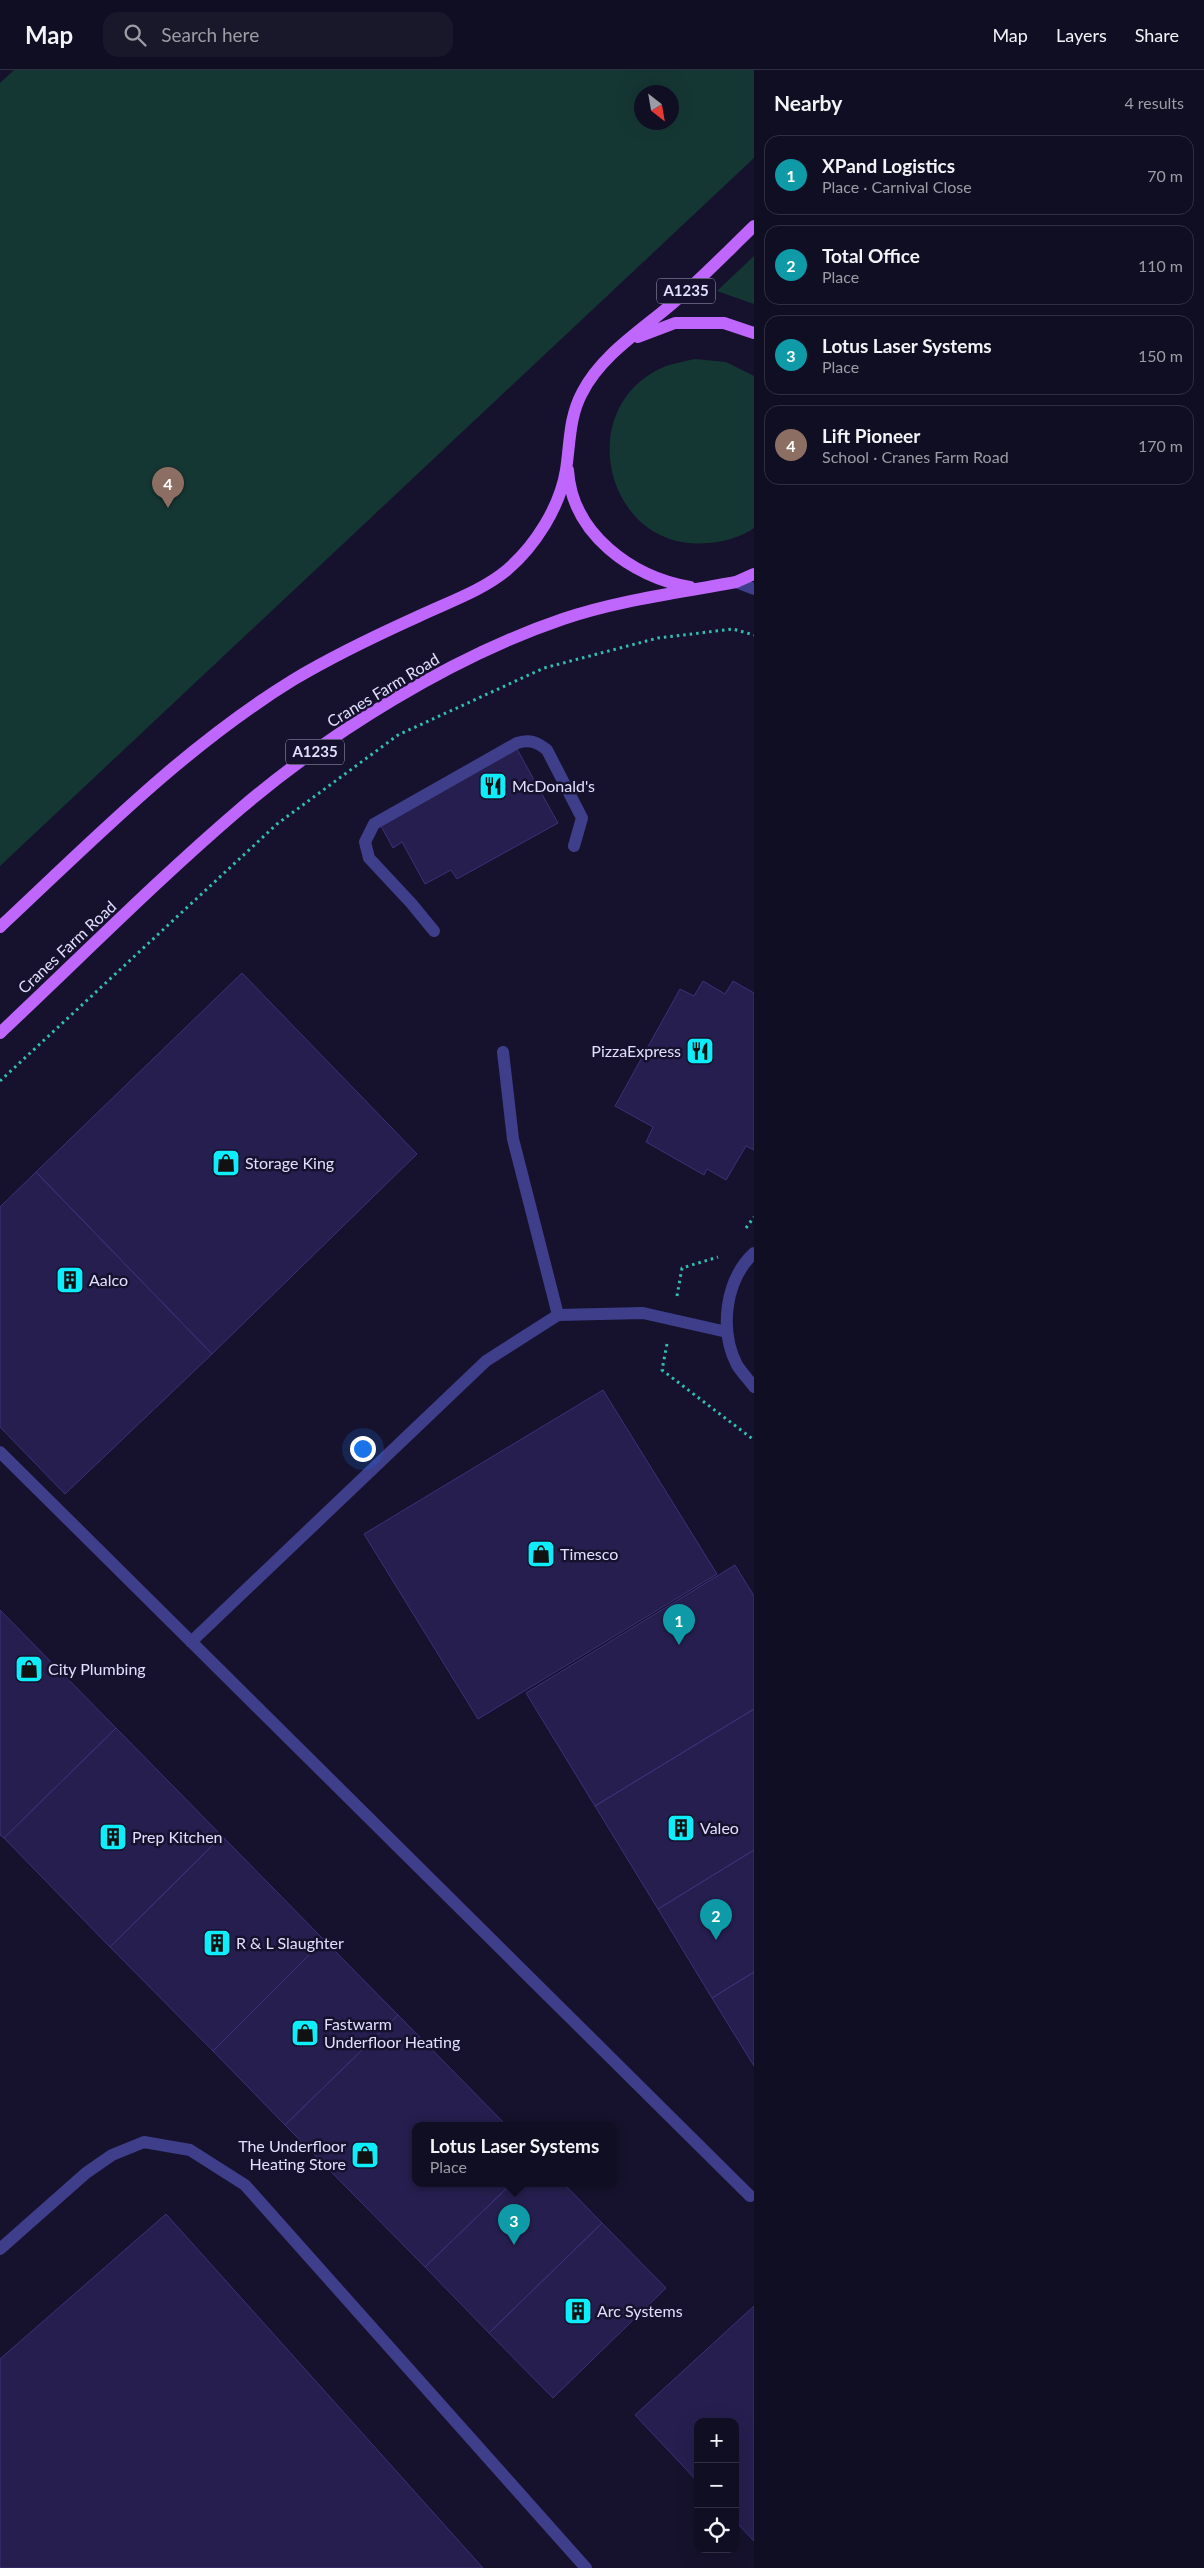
<!DOCTYPE html>
<meta charset="utf-8">
<style>
:root{--surface:#100e22;--page:#19172a;--text:#f1f3f6;--muted:#9c9ca5;--line:#302e40;--accent:#0b8043}
body{margin:0;font-family:Lato,sans-serif;background:var(--page);color:var(--text)}
.controls{position:absolute;right:15px;bottom:15px;display:grid;overflow:hidden;border-radius:10px;box-shadow:0 5px 20px #0002}
.controls button{width:45px;height:45px;display:grid;place-items:center;padding:0;border:0;border-bottom:1px solid var(--line);background:var(--surface);color:var(--text);font:25px sans-serif}
.compass{position:absolute;left:634px;top:15px;width:45px;height:45px;border-radius:50%;background:var(--surface);box-shadow:0 5px 20px #0002;rotate:149deg}
.you{position:absolute;left:362px;top:1378px;width:18px;height:18px;margin:-12px;border:4px solid #fff;border-radius:50%;background:#1a73e8;box-shadow:0 0 0 8px #1a73e833}
.badge{display:grid;place-items:center;width:32px;height:32px;border-radius:50%;background:var(--accent);color:#fff;font-size:16px;font-weight:700}
.pin{position:absolute;translate:-50% -41px;filter:drop-shadow(0 1px 2px #0008)}
.pin::after{content:'';position:absolute;top:26px;width:18px;height:15px;background:inherit;clip-path:polygon(0 0,100% 0,50% 100%)}
.popup{position:absolute;left:412px;top:2052px;width:205px;height:65px;box-sizing:border-box;display:grid;place-content:center;border-radius:10px;background:var(--surface);filter:drop-shadow(0 1px 4px #0005);font-size:16px;white-space:nowrap;color:var(--muted)}
.popup b{font-size:19px;color:var(--text)}
.popup::after{content:'';position:absolute;left:50%;top:100%;margin-left:-10px;border:10px solid transparent;border-top-color:var(--surface)}
.list{margin:0;padding:0;list-style:none}
h2{display:flex;justify-content:space-between;align-items:center;height:65px;margin:0;padding:0 20px;font-size:21px}
h2 small{font-size:16px;font-weight:400;color:var(--muted)}
.list li{display:grid;grid-template-columns:32px 1fr auto;gap:15px;align-items:center;box-sizing:border-box;height:80px;margin:0 10px 10px;padding:0 10px;border:1px solid var(--line);border-radius:15px}
.list b{display:block;font-size:19px;white-space:nowrap}
.list p{margin:0;font-size:16px;white-space:nowrap;color:var(--muted)}
.list em{font-size:16px;font-style:normal;color:var(--muted)}
.icon{flex:none;width:28px;height:28px;fill:none;stroke:currentColor;stroke-width:2;stroke-linecap:round;stroke-linejoin:round}
.map{position:relative;flex:none;width:754px;height:2498px;overflow:hidden}
header{display:flex;align-items:center;gap:30px;box-sizing:border-box;height:70px;padding:0 25px;background:var(--surface);border-bottom:1px solid var(--line)}
header strong{font-size:24px}
nav{display:flex;gap:28px;margin-inline-start:auto;font-size:18px}
.search{width:350px;height:45px;background:var(--page);display:flex;align-items:center;gap:12px;box-sizing:border-box;padding:0 18px;border-radius:15px;color:var(--muted);font-size:19px}
main{display:flex}
aside{flex:1;background:var(--surface)}
.map>svg:first-child{display:block}
.green{fill:#153734;fill-rule:evenodd}
.building{fill:#261e4e;stroke:#3c3179}
.lines{fill:none;stroke-linecap:round;stroke-linejoin:round}
.path{stroke:#33beb1;stroke-width:3;stroke-dasharray:2.5 4;stroke-linecap:butt}
.service{stroke:#3e3e8b;stroke-width:12}
.minor{stroke:#3e3e8b;stroke-width:12}
.primary{stroke:#bf67fd;stroke-width:12}
.labels{text-anchor:middle;stroke-width:5;stroke-linejoin:round;paint-order:stroke}
.shield{fill:#16122d;stroke:#a4a1c0;stroke-width:1}
.shield-label{font-size:15px;font-weight:bold;fill:#e1deff}
.street-label{font-size:16px;fill:#e1deff;stroke:#16122d}
.poi-label{font-size:16px;fill:#e1deff;stroke:#16122d;text-anchor:start}
</style>
<header>
<strong>Map</strong>
<div class="search"><svg class="icon" aria-label="search" viewBox="0 0 24 24"><circle cx="10" cy="10" r="6"/><path d="M15 15l6 6"/></svg>Search here</div>
<nav><a>Map</a><a>Layers</a><a>Share</a></nav>
</header>
<main>
<div class="map">
<svg width="754" height="2498" viewBox="0 0 754 2498">
<rect width="100%" height="100%" fill="#16122d"/>
<path class="green" d="M14,0H754V88L0,796V13ZM672,22V52H642V22Z
M754,186V234L717,221Z
M695,289L726,292L754,306V458C741,467 724,472 708,473C605,483 570,335 666,296C675,293 686,291 695,289Z"/>
<path class="building" d="M517,679L558,753L457,809L451,800L425,814L402,772L393,778L380,754Z
M242,903L417,1084L212,1284L36,1102Z
M703,911L725,924L733,911L754,923V1080L746,1076L726,1110L707,1099L704,1105L646,1072L653,1057L615,1036L680,919L694,926Z
M36,1102L212,1284L65,1424L0,1357V1137Z
M603,1320L717,1504L478,1649L364,1464Z
M735,1495L754,1526V1639L595,1736L526,1623Z
M0,1540L116,1658L4,1768L0,1765Z
M754,1639V1780L658,1839L595,1736Z
M116,1658L222,1766L110,1877L4,1768Z
M222,1766L324,1870L213,1981L110,1877Z
M754,1780V1902L712,1928L658,1839Z
M324,1870L398,1945L285,2055L213,1981Z
M754,1902V1996L712,1928Z
M398,1945L507,2056H415V2114H511L425,2197L285,2055Z
M511,2114H564L602,2153L489,2263L425,2197Z
M166,2144L483,2498H0V2289Z
M602,2153L666,2218L553,2328L489,2263Z
M754,2236V2471L735,2451V2352H698V2412L635,2345Z"/>
<g class="lines">
<path class="path" d="M0,1011L277,754L398,665L544,598L658,568L733,559L754,565
M746,1158L754,1147
M677,1226L682,1198L718,1187
M667,1274L662,1300L754,1370"/>
<path class="service" d="M434,861L411,833L369,788L365,772L374,754L517,673C530,669 537,672 547,680L582,748L574,776
M0,2179L86,2103L112,2085L144,2072L190,2080L245,2115L586,2498"/>
<path class="minor" d="M736,512L754,519
M503,982L513,1069L558,1245
M754,1183C725,1210 719,1260 737,1295C742,1303 749,1310 754,1317
M0,1382L750,2126
M191,1572L486,1291L558,1245L643,1243L727,1262"/>
<path class="primary" d="M638,267L675,253H724L754,263
M568,400C572,464 632,507 690,517
M0,857C93,770 184,677 293,610C333,586 375,566 417,547C446,533 482,521 507,500C535,476 560,437 566,400C570,374 569,347 582,323C601,285 642,260 673,233C701,209 727,182 754,156
M0,963C80,888 157,810 240,739C329,663 451,587 563,549C619,530 678,523 736,512L754,504"/>
</g>
<defs>
<symbol id="restaurant-square" viewBox="-11 -11 22 22"><rect x="-9" y="-9" width="18" height="18" rx="4" fill="#0dedfc" stroke="#16122d"/><path d="M-5-6h1v4h1v-4h1v4h1v-4h1v5L-1.5 .5V6h-2V.5L-5-1ZM5-6V6H3V1.5H1.5Q1.5-4 5-6Z" fill="#111"/></symbol>
<symbol id="shop-square" viewBox="-11 -11 22 22"><rect x="-9" y="-9" width="18" height="18" rx="4" fill="#0dedfc" stroke="#16122d"/><path d="M-5-2.5h2.3a2.7 3.5 0 0 1 5.4 0H5L5.5 6h-11ZM-1.5-2.5h3a1.5 2.3 0 0 0-3 0Z" fill="#111"/></symbol>
<symbol id="building-square" viewBox="-11 -11 22 22"><rect x="-9" y="-9" width="18" height="18" rx="4" fill="#0dedfc" stroke="#16122d"/><path d="M-4-6H4V6H1V3H-1V6H-4ZM-2.5-4.3h1.7v1.8h-1.7ZM.8-4.3h1.7v1.8H.8ZM-2.5-1h1.7V.8h-1.7ZM.8-1h1.7V.8H.8Z" fill="#111"/></symbol>
</defs>
<g fill-rule="evenodd">
<use href="#restaurant-square" x="477" y="700" width="32" height="32"/>
<use href="#restaurant-square" x="684" y="965" width="32" height="32"/>
<use href="#shop-square" x="210" y="1077" width="32" height="32"/>
<use href="#building-square" x="54" y="1194" width="32" height="32"/>
<use href="#shop-square" x="525" y="1468" width="32" height="32"/>
<use href="#shop-square" x="13" y="1583" width="32" height="32"/>
<use href="#building-square" x="665" y="1742" width="32" height="32"/>
<use href="#building-square" x="97" y="1751" width="32" height="32"/>
<use href="#building-square" x="201" y="1857" width="32" height="32"/>
<use href="#shop-square" x="289" y="1947" width="32" height="32"/>
<use href="#shop-square" x="349" y="2069" width="32" height="32"/>
<use href="#building-square" x="562" y="2225" width="32" height="32"/>
</g>
<g class="labels">
<g class="shield">
<rect x="657" y="208.5" width="58" height="25" rx="4"/>
<rect x="286" y="669.5" width="58" height="25" rx="4"/>
</g>
<g class="shield-label">
<text x="686" y="226">A1235</text>
<text x="315" y="687">A1235</text>
</g>
<g class="street-label">
<text transform="translate(383 620) rotate(-31)" y="6">Cranes Farm Road</text>
<text transform="translate(67 877) rotate(-43)" y="6">Cranes Farm Road</text>
</g>
<g class="poi-label">
<text x="512" y="722">McDonald's</text>
<text x="681" y="987" text-anchor="end">PizzaExpress</text>
<text x="245" y="1099">Storage King</text>
<text x="89" y="1216">Aalco</text>
<text x="560" y="1490">Timesco</text>
<text x="48" y="1605">City Plumbing</text>
<text x="700" y="1764">Valeo</text>
<text x="132" y="1773">Prep Kitchen</text>
<text x="236" y="1879">R &amp; L Slaughter</text>
<text x="324" y="1960">Fastwarm<tspan x="324" dy="18">Underfloor Heating</tspan></text>
<text x="346" y="2082" text-anchor="end">The Underfloor<tspan x="346" dy="18">Heating Store</tspan></text>
<text x="597" y="2247">Arc Systems</text>
</g>
</g>
</svg>
<div class="controls">
<button>+</button>
<button>−</button>
<button><svg class="icon" aria-label="locate" viewBox="0 0 24 24"><circle cx="12" cy="12" r="6"/><path d="M12 2v4M12 18v4M2 12h4M18 12h4"/></svg></button>
</div>
<svg class="compass" viewBox="-18 -18 36 36"><path d="M0-13l5 13h-10z" fill="#e53935"/><path d="M0 13l5-13h-10z" fill="#9c9ca5"/></svg>
<div class="you"></div>
<div class="pin badge" style="left:679px;top:1575px;background:#0f9aa8">1</div>
<div class="pin badge" style="left:716px;top:1870px;background:#0f9aa8">2</div>
<div class="pin badge" style="left:514px;top:2175px;background:#0f9aa8">3</div>
<div class="popup"><b>Lotus Laser Systems</b>Place</div>
<div class="pin badge" style="left:168px;top:438px;background:#8d6e63">4</div>
</div>
<aside>
<h2>Nearby<small>4 results</small></h2>
<ul class="list">
<li><span class="badge" style="background:#0f9aa8">1</span><div><b>XPand Logistics</b><p>Place · Carnival Close</p></div><em>70 m</em></li>
<li><span class="badge" style="background:#0f9aa8">2</span><div><b>Total Office</b><p>Place</p></div><em>110 m</em></li>
<li><span class="badge" style="background:#0f9aa8">3</span><div><b>Lotus Laser Systems</b><p>Place</p></div><em>150 m</em></li>
<li><span class="badge" style="background:#8d6e63">4</span><div><b>Lift Pioneer</b><p>School · Cranes Farm Road</p></div><em>170 m</em></li>
</ul>
</aside>
</main>
